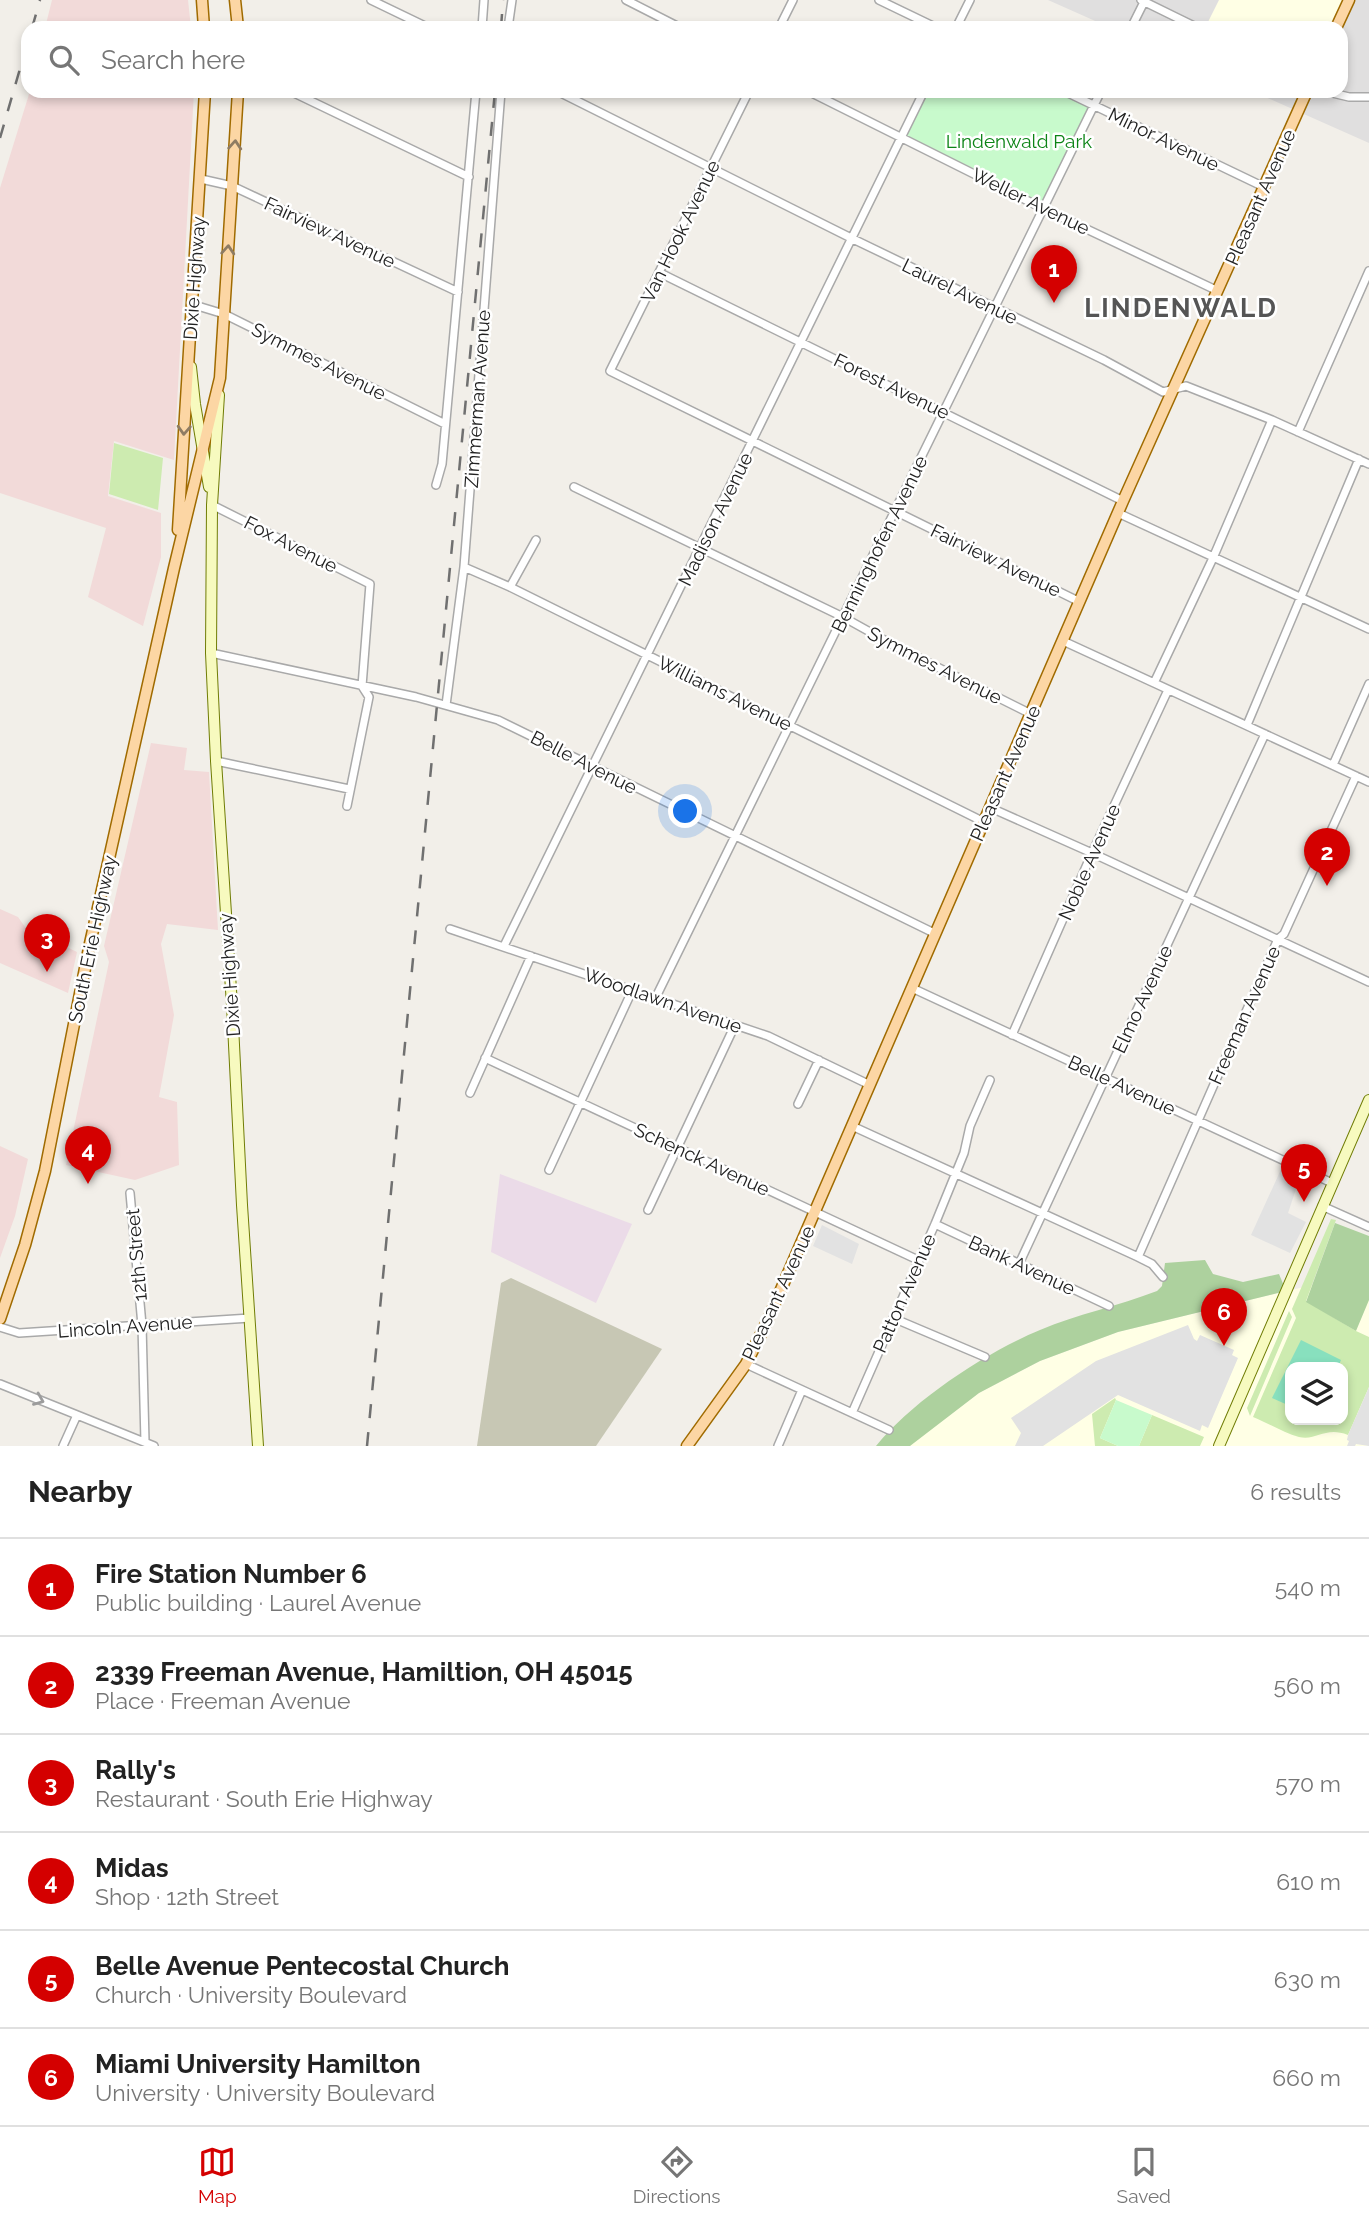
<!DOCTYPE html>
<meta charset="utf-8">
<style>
:root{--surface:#fff;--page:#f2f2f2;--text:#222;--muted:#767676;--line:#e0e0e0;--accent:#d40000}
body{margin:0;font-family:Raleway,sans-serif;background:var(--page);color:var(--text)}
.controls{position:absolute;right:21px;bottom:21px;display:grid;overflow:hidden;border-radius:14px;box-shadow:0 4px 10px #0003}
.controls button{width:63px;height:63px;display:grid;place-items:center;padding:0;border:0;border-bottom:2px solid var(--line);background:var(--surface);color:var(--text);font:35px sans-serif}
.you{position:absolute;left:686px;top:812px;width:24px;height:24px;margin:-18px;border:5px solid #fff;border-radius:50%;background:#1a73e8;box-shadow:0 0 0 10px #1a73e833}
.badge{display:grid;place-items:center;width:46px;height:46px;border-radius:50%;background:var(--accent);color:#fff;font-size:23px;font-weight:700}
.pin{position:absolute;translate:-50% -58px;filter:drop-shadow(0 2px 4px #0008)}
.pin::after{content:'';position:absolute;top:37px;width:24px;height:21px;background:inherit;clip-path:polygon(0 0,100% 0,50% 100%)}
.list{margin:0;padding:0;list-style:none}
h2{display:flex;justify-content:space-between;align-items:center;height:91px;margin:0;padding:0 28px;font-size:30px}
h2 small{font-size:23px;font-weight:400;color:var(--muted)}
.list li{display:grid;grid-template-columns:46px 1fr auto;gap:21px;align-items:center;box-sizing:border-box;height:98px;padding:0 28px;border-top:2px solid var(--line)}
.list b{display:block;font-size:26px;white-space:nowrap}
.list p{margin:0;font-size:23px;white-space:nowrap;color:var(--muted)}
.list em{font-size:23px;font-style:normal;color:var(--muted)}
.icon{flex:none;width:38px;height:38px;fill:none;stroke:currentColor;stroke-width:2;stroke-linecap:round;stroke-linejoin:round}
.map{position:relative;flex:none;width:1369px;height:1446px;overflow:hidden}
.search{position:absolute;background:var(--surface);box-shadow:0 4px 10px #0003;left:21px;right:21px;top:21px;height:77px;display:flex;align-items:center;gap:18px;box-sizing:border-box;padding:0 24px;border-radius:21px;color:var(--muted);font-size:26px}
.sheet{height:679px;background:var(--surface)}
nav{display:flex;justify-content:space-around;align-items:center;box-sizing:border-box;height:98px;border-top:2px solid var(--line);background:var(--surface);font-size:19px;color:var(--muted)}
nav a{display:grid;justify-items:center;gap:4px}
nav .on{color:var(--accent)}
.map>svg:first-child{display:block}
.residential{fill:#e0dfdf}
.commercial{fill:#f2dad9}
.industrial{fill:#ebdbe8}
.education{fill:#ffffe5;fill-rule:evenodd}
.construction{fill:#c7c7b4}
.grass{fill:#cdebb0;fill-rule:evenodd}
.forest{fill:#add19e}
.park{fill:#c8facc}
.pitch{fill:#88e0be}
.parking{fill:#e2e2e2}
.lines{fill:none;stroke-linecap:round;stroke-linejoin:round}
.street-casing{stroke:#a9a9a9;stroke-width:10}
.secondary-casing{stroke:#707d05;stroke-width:12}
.primary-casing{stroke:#a06b00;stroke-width:13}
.street{stroke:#fff;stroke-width:7}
.secondary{stroke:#f7fabf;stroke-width:10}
.primary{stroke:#fcd6a4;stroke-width:10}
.rail{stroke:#707070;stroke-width:2.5;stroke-dasharray:14 14;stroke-linecap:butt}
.oneway{stroke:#8f7c63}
.oneway2{stroke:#9c9c9c}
.labels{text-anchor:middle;stroke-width:5;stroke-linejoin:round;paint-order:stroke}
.street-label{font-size:19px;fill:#222;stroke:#fff}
.park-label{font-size:19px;fill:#0c8416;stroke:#fff}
.district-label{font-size:26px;font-weight:bold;letter-spacing:2px;fill:#555;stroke:#fff}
</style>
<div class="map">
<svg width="1369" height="1446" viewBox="0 0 1369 1446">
<rect width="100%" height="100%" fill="#f2efe9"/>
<path class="residential" d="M1048,0H1369V143L1252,91H1341V28H1111Z"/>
<path class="commercial" d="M52,0H188L191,28H45Z
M30,91H194L174,460L114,441L108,496L161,513V557L143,626L88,597L106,528L0,493V188Z
M151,743L187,748L184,770L209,772L218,930L167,924L161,944L174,1015L159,1097L177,1102L179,1165L135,1180L66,1165L109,962L104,946Z
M0,909L18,917L25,927L77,952L68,993L0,963Z
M0,1146L28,1159L15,1216L0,1258Z"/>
<path class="industrial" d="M500,1174L632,1224L596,1303L491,1252Z"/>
<path class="education" d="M1219,0H1349L1336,28H1205Z
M1369,1273V1446H909L979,1393L1040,1361L1118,1332L1286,1291ZM1290,1367H1343V1420H1290Z"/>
<path class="construction" d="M511,1278L662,1349L596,1446H477L501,1283Z"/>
<path class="grass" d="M114,443L163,458L158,510L109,494Z
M1331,1219L1336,1220L1306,1301L1356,1331L1369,1337V1387L1348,1435C1325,1426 1317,1441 1299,1437C1284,1433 1268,1423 1253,1417L1296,1318L1292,1309ZM1290,1367H1343V1420H1290Z
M1289,1311L1292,1317L1250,1416L1247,1408Z
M1115,1398L1116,1400L1100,1438L1118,1446H1095L1092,1414Z
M1152,1415L1204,1437L1200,1446H1139Z"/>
<path class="forest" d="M1335,1223L1369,1236V1300L1356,1331L1306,1302Z
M1205,1260L1213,1274L1243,1282L1279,1274L1286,1291L1118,1332L1040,1361L979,1393L910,1446H876C912,1401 986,1352 1040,1330C1078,1314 1118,1306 1157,1291L1162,1286L1165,1263Z"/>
<path class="park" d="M924,91H1064L1094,106L1044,209L902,136Z
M1116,1400L1152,1415L1139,1446H1118L1100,1438Z"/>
<path class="pitch" d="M1301,1340L1341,1360L1338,1367H1290V1406L1272,1398Z"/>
<path class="parking" d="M1283,1165L1301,1174L1288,1213L1306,1222L1290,1253L1251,1235Z
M822,1225L859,1244L852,1264L813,1246Z
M1188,1325L1194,1339L1197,1341L1200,1335L1234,1350L1232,1355L1238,1358L1208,1428L1202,1425L1200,1431L1118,1395L1043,1446H1015L1021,1433L1011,1418L1096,1361Z
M1369,1387V1446L1356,1444L1355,1446H1347L1349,1441L1347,1440L1348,1435Z"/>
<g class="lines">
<defs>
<path id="street" d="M371,0L429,28
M626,0L681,28
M879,0L937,28
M1141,0L1198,28
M482,28L484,0
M508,28L512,0
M779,28L793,0
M956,28L970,0
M1131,28L1145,0
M290,91L469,177
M557,91L853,239L1104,360L1163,392L1186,386L1272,420L1369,464
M749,91L610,371L1080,602
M808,91L1044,209L1218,291
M1064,91L1264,187
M1324,91L1349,97H1369
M201,179L232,186L458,292
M660,273L1123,501
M191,304L224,314L445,424
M1298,432L1369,271
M436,485L442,464L476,91
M574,487L843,617L897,647L1031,714
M212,505L370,584L362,686L369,697L347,806
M1118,513L1369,629
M464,567L510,587L984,822
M510,587L536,540
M1063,641L1369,782
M211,653L416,697L498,720L934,933
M1154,683L1213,558L1272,420
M446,705L464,567L501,91
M1247,725L1359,459
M216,761L349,789
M1333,765L1369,684
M991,808L1092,853L1369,982
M450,929L768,1036L870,1085
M504,946L924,91
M912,988L1332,1183
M656,997L1101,91
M1012,1035L1092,853L1168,690
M485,1058L918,1260
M470,1093L531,956
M798,1104L819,1060
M852,1126L1138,1257L1152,1264L1163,1277
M549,1170L632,991
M130,1193L142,1325L145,1442
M1322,1206L1369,1227
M648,1210L735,1025
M935,1224L1109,1306
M1138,1257L1278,939L1284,934L1356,776
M1019,1264L1265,734
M893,1318L985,1357
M0,1327L19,1333L250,1318
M746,1364L889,1430
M0,1384L154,1446
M852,1413L935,1224L964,1153L970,1126L990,1080
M63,1446L77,1415
M778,1446L802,1390"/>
<path id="secondary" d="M191,367L195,404L209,487
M219,395L212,505L211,653L216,761L232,1005L242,1205L258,1446
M1219,1446L1369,1100"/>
<path id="primary" d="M202,0L204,28
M235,0L238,28
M1336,28L1349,0
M178,530L205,91
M0,1319L25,1245L45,1171L89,948L174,568L220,378L238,91
M687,1446L746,1364L766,1324L1123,501L1307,91"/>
</defs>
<use href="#street" class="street-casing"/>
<use href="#secondary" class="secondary-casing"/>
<use href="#primary" class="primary-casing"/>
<use href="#street" class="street"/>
<use href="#secondary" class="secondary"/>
<use href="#primary" class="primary"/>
<path class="rail" d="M32,28L40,0
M501,28L503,0
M0,138L28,41
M367,1446L495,91"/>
</g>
<defs><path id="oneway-chevron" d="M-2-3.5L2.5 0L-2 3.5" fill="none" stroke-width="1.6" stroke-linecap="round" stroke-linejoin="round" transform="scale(1.75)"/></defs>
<g class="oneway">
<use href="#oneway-chevron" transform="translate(235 145) rotate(-86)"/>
<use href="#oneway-chevron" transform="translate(228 250) rotate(-86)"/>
<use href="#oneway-chevron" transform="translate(184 430) rotate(93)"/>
</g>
<use class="oneway2" href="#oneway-chevron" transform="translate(39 1400) rotate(22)"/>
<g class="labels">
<g class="street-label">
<text transform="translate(1164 139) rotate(26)" y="7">Minor Avenue</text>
<text transform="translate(1260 197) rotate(-66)" y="7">Pleasant Avenue</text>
<text transform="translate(1031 201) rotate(26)" y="7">Weller Avenue</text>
<text transform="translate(680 231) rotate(-64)" y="7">Van Hook Avenue</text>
<text transform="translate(330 232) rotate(25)" y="7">Fairview Avenue</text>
<text transform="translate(194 278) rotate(-86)" y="7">Dixie Highway</text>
<text transform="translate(960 291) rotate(26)" y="7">Laurel Avenue</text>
<text transform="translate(319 361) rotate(27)" y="7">Symmes Avenue</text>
<text transform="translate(892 386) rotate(26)" y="7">Forest Avenue</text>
<text transform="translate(477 399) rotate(-86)" y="7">Zimmerman Avenue</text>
<text transform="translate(715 519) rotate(-64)" y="7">Madison Avenue</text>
<text transform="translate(291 544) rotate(27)" y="7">Fox Avenue</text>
<text transform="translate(879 544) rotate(-64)" y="7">Benninghofen Avenue</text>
<text transform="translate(996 560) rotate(26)" y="7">Fairview Avenue</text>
<text transform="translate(935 665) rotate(27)" y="7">Symmes Avenue</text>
<text transform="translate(725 693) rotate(26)" y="7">Williams Avenue</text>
<text transform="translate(584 762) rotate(27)" y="7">Belle Avenue</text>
<text transform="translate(1005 773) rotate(-66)" y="7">Pleasant Avenue</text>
<text transform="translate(1089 862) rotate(-66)" y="7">Noble Avenue</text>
<text transform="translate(92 939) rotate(-78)" y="7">South Erie Highway</text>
<text transform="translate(229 975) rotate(-94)" y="7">Dixie Highway</text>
<text transform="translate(1142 999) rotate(-65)" y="7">Elmo Avenue</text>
<text transform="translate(663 1000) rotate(19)" y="7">Woodlawn Avenue</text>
<text transform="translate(1244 1015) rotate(-66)" y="7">Freeman Avenue</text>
<text transform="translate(1122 1085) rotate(25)" y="7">Belle Avenue</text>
<text transform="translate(702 1159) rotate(25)" y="7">Schenck Avenue</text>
<text transform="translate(136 1255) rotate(-95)" y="7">12th Street</text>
<text transform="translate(1022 1265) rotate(25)" y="7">Bank Avenue</text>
<text transform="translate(778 1293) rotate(-65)" y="7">Pleasant Avenue</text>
<text transform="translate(904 1293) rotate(-66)" y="7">Patton Avenue</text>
<text transform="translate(125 1326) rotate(-4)" y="7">Lincoln Avenue</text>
</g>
<g class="park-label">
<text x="1019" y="148">Lindenwald Park</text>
</g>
<g class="district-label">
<text x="1181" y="317">LINDENWALD</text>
</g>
</g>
</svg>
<div class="controls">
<button><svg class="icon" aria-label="layers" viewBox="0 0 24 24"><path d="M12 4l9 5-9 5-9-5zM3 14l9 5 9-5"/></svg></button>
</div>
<div class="you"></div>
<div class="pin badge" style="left:1054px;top:303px">1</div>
<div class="pin badge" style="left:1327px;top:886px">2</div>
<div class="pin badge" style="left:47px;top:972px">3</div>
<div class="pin badge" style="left:88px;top:1184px">4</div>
<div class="pin badge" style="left:1304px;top:1202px">5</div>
<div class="pin badge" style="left:1224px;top:1346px">6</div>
<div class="search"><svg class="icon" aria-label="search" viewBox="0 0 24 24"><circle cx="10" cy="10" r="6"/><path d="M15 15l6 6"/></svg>Search here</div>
</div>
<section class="sheet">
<h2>Nearby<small>6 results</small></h2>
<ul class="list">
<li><span class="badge">1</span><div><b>Fire Station Number 6</b><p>Public building · Laurel Avenue</p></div><em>540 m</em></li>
<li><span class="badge">2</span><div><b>2339 Freeman Avenue, Hamiltion, OH 45015</b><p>Place · Freeman Avenue</p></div><em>560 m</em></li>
<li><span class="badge">3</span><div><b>Rally's</b><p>Restaurant · South Erie Highway</p></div><em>570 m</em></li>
<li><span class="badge">4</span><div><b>Midas</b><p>Shop · 12th Street</p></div><em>610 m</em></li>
<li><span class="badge">5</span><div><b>Belle Avenue Pentecostal Church</b><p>Church · University Boulevard</p></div><em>630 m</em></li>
<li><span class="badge">6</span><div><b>Miami University Hamilton</b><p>University · University Boulevard</p></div><em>660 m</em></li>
</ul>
</section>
<nav>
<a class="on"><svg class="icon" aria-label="map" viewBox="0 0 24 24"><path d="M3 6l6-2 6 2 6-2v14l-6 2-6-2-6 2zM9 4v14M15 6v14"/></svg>Map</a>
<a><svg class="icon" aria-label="directions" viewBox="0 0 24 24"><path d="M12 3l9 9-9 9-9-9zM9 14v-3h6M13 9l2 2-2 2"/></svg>Directions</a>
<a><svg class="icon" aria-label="saved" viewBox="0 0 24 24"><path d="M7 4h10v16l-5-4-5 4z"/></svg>Saved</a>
</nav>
